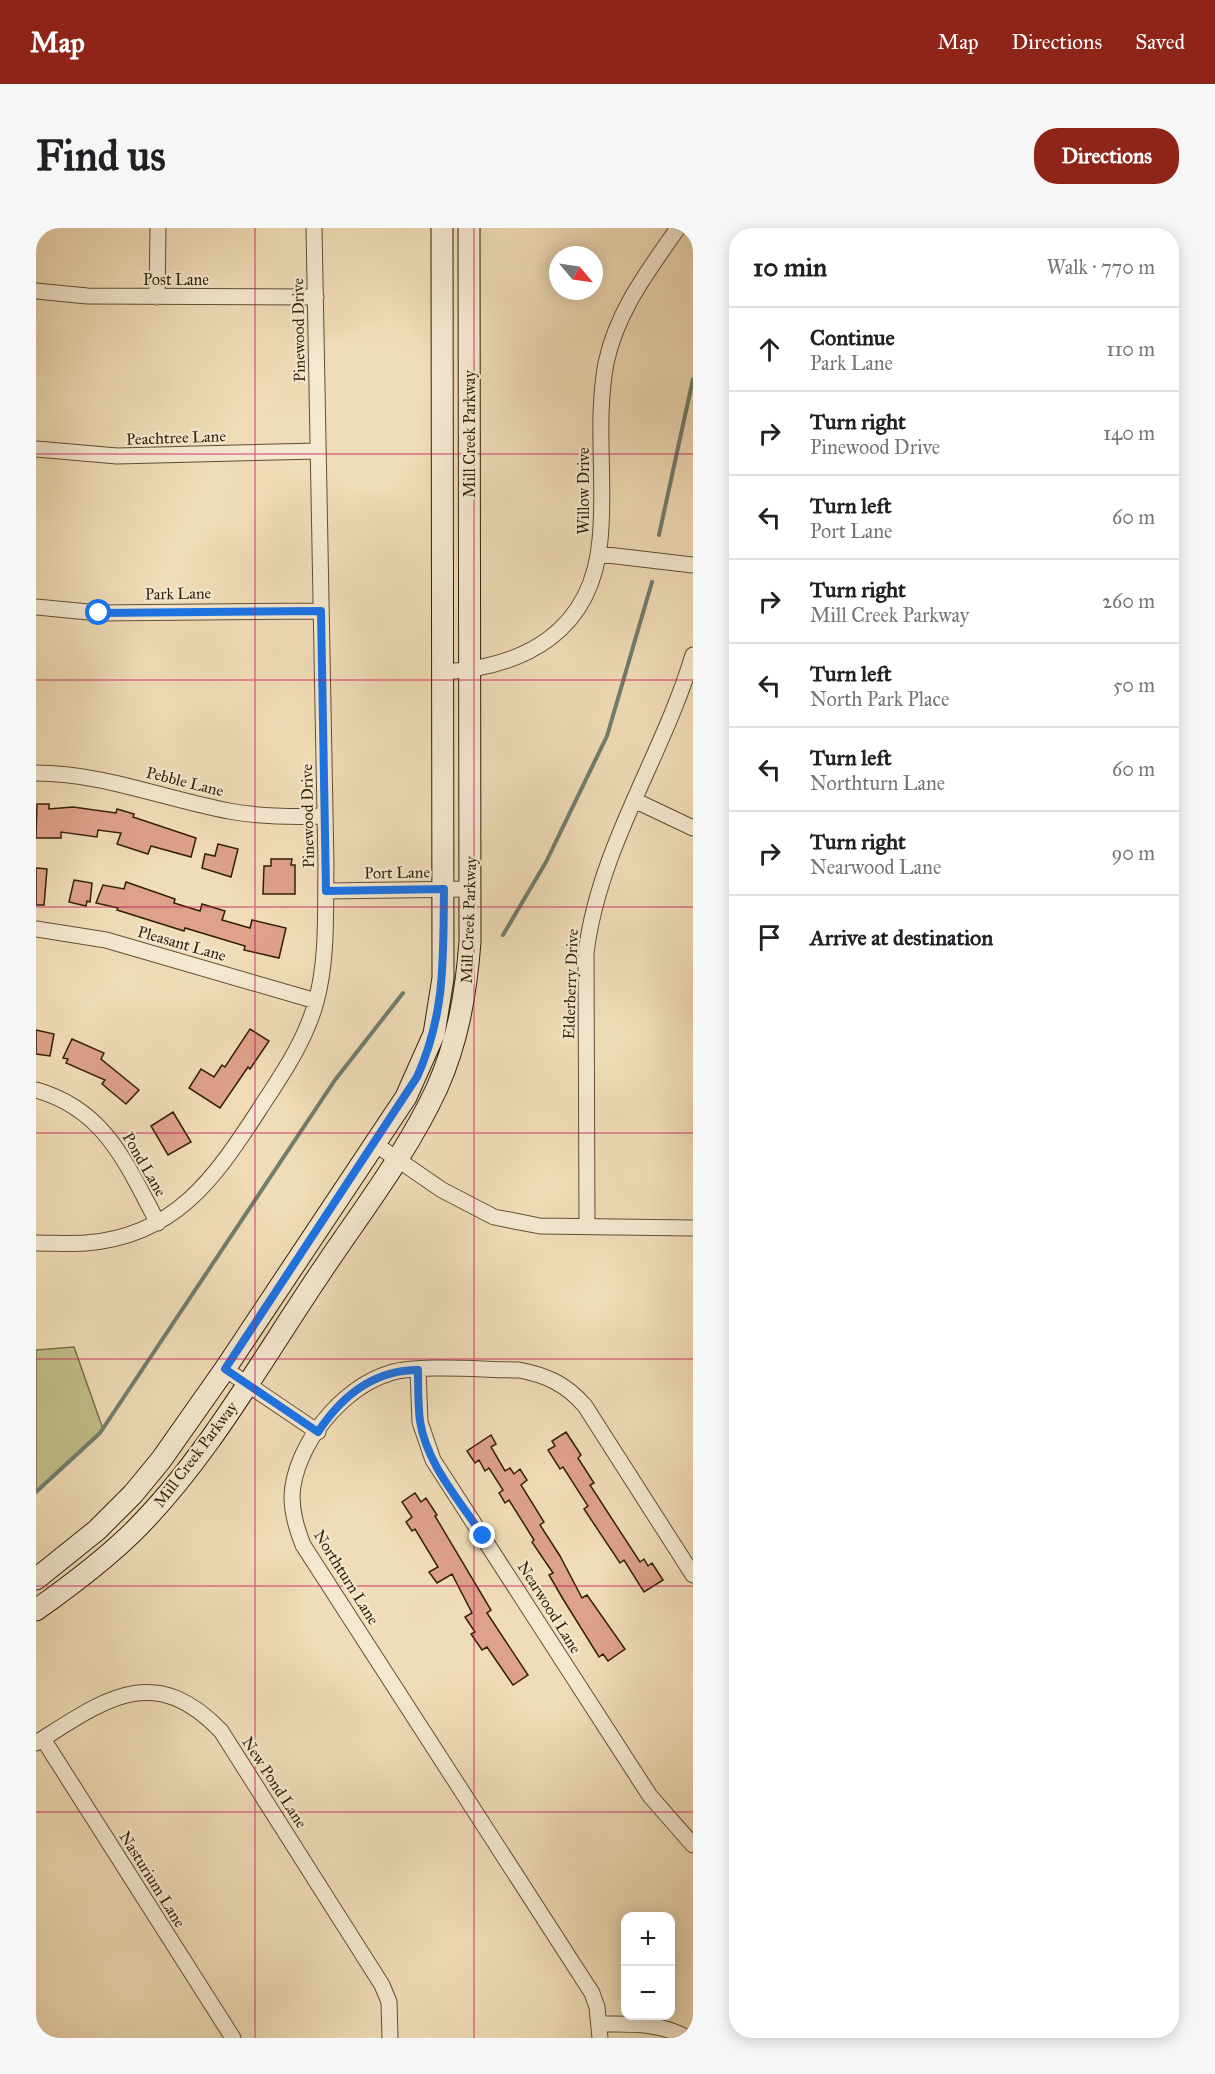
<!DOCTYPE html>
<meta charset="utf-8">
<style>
:root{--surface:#fff;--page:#f6f6f6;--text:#202124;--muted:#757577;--line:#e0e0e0;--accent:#8f2418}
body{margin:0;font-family:"IM FELL Great Primer",serif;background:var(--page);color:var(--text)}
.controls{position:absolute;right:18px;bottom:18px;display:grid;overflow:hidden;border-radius:12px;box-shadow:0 3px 15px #0003}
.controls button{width:54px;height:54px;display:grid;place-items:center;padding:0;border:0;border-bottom:2px solid var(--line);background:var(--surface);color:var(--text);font:30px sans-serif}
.compass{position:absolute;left:513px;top:18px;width:54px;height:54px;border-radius:50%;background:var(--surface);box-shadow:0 3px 15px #0003;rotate:119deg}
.stop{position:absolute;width:18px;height:18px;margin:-14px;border:4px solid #1a73e8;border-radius:50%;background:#fff}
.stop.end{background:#1a73e8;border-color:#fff;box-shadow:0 2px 6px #0008}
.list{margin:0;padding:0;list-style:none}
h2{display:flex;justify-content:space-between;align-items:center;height:78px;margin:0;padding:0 24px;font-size:26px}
h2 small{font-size:20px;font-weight:400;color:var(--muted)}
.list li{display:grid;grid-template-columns:39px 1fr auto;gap:18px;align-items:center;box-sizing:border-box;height:84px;padding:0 24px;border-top:2px solid var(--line)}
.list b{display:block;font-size:22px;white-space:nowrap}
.list p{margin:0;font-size:20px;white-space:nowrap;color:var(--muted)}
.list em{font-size:20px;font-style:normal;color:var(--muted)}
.icon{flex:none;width:33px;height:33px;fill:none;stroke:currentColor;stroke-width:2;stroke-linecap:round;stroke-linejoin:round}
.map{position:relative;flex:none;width:657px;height:1810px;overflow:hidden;border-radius:24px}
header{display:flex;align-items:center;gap:36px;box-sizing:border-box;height:84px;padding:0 30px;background:var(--accent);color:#fff}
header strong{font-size:28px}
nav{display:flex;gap:33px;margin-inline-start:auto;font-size:21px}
.intro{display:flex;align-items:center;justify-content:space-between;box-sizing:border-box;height:144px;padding:0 36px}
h1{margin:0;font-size:42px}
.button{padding:15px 27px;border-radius:24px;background:var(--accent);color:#fff;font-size:21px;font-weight:700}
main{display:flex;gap:36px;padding:0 36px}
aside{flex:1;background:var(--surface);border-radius:24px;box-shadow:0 3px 15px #0003}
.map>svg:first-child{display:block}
.green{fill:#c1be89;stroke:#7a6e49;stroke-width:1.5}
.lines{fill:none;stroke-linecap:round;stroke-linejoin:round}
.stream{stroke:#717d6d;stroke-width:4}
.building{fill:#dea18a;stroke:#331f09;stroke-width:1.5}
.minor-casing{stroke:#624e34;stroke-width:17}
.secondary-casing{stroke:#331f09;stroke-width:23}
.minor{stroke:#f5e8d0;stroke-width:15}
.secondary{stroke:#f5e8d0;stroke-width:21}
.route{stroke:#1a73e8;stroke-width:8}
.grid{fill:none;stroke:#c2185b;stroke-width:1.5;stroke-opacity:0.55}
.labels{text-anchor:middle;stroke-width:4.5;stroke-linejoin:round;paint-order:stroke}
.street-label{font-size:16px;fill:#331f09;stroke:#f5e8d0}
</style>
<header>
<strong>Map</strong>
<nav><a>Map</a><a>Directions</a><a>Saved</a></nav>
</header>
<div class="intro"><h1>Find us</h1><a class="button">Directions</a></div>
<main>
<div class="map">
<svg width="657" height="1810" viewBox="0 0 657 1810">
<rect width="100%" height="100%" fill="#f0dcb6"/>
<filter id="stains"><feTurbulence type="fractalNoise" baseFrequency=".00333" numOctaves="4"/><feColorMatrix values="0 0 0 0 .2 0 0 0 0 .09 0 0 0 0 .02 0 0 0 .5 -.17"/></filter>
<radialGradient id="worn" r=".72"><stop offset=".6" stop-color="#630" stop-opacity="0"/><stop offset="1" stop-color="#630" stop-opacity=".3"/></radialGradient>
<path class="green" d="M38,1119L67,1201L0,1264V1122Z"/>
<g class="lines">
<path class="stream" d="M623,307L657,151
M467,707L510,634L571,508L616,354
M0,1264L64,1205L299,852L367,765"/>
</g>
<path class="building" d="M1,576H13V581L37,579L80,585L81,581L98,586L97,589L160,610L155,629L115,618L112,626L81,616L85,605L62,602L61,609L25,604V610H0Z
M182,616L202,621L195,649L166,640L169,626L179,628Z
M235,631H256L255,637H259V666H227L228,638H235Z
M0,640L11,641L8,677H0Z
M38,652L56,655L54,674L51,673L50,678L33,674Z
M90,654L139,671L138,675L164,683L166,676L189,683L186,692L214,700L216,692L250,700L243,730L208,722L209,718L149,700L148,703L81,682L82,680L60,675L67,657L88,661Z
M214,801L233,813L214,841L212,839L184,880L153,860L165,841L178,849L186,837L189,839Z
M0,802L18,806L14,828L0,826Z
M36,811L68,825L65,831L103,862L90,876L66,856L69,852L30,835L32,831L27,830Z
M137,884L155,914L132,927L115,898Z
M530,1204L545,1227L542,1230L558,1255L554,1257L604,1334L608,1331L612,1338L616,1335L627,1352L608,1364L588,1332L584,1335L548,1281L552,1278L527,1239L524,1241L512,1222L519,1218L516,1213Z
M455,1207L460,1216L455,1219L469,1243L474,1240L478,1246L484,1241L491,1252L485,1257L508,1294L504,1297L524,1328L546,1370L551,1367L589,1421L572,1433L567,1426L563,1429L527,1371L513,1347L517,1345L496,1314L498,1312L473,1272L469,1275L463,1265L467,1262L453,1240L449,1243L443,1232L439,1235L431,1223Z
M379,1265L385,1274L390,1270L401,1287L399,1288L455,1382L451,1385L492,1447L477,1457L451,1419L446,1422L435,1406L439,1404L429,1389L436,1385L416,1346L401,1355L393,1344L402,1339L379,1301L376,1303L370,1294L376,1289L366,1274Z"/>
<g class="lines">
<defs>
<path id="minor" d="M0,63L51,68L280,69
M121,69L122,0
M0,221L81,228L282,223
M563,326L657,337
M0,379L63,385L285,383
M407,444C490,439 556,403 564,312C570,254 559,194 570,135C581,83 612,43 642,0
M0,545C67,545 128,571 193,583C225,589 257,589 289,588
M598,572L657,600
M290,663L434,661
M0,701L70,712L280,773
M0,862C70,882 90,936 122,995
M339,916L406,962L458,989L504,998L657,1000
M551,999L550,725C563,619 627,528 657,427
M0,1015C17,1015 34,1016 50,1015C139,1008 178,951 223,882C245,848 269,814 280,774C292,730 289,683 290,638L278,0
M189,1141L282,1204
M382,1142L384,1194L397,1232L614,1568L657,1617
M7,1511L197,1810
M0,1515C67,1473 117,1432 185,1503L346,1757L353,1774L354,1810
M564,1796C595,1796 623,1794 651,1810
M564,1810L561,1779L556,1765L267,1317C261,1301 256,1286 256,1268C258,1218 306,1159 354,1145C384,1136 449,1142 483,1142C510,1147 530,1156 549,1178L657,1347"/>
<path id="secondary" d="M0,1351L61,1302L97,1266L125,1232L189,1141L370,869L398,806L407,750L406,0
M0,1382C34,1358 66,1334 96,1305C171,1231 226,1131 285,1044C325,984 371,925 401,860C422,813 430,765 434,714L433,0"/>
</defs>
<use href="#minor" class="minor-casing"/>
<use href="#secondary" class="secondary-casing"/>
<use href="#minor" class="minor"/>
<use href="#secondary" class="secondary"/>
</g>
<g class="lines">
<path class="route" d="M63,385L285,383L290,663L408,661C407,729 410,785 381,849L189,1141L282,1204C305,1169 337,1142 382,1142C382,1159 382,1177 384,1193C390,1235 424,1273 447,1308"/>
</g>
<path class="grid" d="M219,0V1810M438,0V1810M0,226H657M0,452H657M0,679H657M0,905H657M0,1131H657M0,1358H657M0,1584H657"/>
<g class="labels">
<g class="street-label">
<text x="140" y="57">Post Lane</text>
<text transform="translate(262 102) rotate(-91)" y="6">Pinewood Drive</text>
<text transform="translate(433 206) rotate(-90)" y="6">Mill Creek Parkway</text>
<text transform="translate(140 209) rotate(-2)" y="6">Peachtree Lane</text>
<text transform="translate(547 263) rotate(-90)" y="6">Willow Drive</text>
<text transform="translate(142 365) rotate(-1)" y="6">Park Lane</text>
<text transform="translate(149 553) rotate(14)" y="6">Pebble Lane</text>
<text transform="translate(271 588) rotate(-91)" y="6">Pinewood Drive</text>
<text transform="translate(361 644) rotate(-1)" y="6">Port Lane</text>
<text transform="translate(432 692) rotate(-88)" y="6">Mill Creek Parkway</text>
<text transform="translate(146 715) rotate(16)" y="6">Pleasant Lane</text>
<text transform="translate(534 756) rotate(-88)" y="6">Elderberry Drive</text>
<text transform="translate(109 936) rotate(60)" y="6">Pond Lane</text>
<text transform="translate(159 1226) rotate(-53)" y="6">Mill Creek Parkway</text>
<text transform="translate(311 1349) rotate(58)" y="6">Northturn Lane</text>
<text transform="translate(514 1379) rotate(58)" y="6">Nearwood Lane</text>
<text transform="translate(239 1554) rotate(57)" y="6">New Pond Lane</text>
<text transform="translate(117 1651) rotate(58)" y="6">Nasturium Lane</text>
</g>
</g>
<rect width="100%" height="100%" filter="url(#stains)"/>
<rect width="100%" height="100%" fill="url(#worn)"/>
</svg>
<div class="controls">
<button>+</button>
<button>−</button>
</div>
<svg class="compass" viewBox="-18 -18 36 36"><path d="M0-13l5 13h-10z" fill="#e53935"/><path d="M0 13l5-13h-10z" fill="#757577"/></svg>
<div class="stop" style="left:63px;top:385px"></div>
<div class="stop end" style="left:447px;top:1308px"></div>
</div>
<aside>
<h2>10 min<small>Walk · 770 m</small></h2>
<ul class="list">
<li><svg class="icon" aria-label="ahead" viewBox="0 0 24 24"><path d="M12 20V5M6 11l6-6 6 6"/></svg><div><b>Continue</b><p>Park Lane</p></div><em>110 m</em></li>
<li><svg class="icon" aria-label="right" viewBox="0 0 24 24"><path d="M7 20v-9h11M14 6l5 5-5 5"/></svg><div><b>Turn right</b><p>Pinewood Drive</p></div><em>140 m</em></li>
<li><svg class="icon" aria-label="left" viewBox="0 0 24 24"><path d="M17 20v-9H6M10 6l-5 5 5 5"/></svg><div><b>Turn left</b><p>Port Lane</p></div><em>60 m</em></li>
<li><svg class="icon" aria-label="right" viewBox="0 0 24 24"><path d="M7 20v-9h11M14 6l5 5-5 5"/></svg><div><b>Turn right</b><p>Mill Creek Parkway</p></div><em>260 m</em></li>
<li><svg class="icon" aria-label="left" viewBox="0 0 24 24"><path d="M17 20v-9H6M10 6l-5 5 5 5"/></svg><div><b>Turn left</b><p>North Park Place</p></div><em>50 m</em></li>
<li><svg class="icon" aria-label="left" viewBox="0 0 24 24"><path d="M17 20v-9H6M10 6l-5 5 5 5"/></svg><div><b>Turn left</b><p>Northturn Lane</p></div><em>60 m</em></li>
<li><svg class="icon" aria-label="right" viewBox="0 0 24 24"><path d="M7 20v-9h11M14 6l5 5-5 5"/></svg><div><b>Turn right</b><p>Nearwood Lane</p></div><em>90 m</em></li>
<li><svg class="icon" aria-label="arrive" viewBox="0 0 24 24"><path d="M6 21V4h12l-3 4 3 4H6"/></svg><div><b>Arrive at destination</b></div></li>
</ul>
</aside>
</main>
